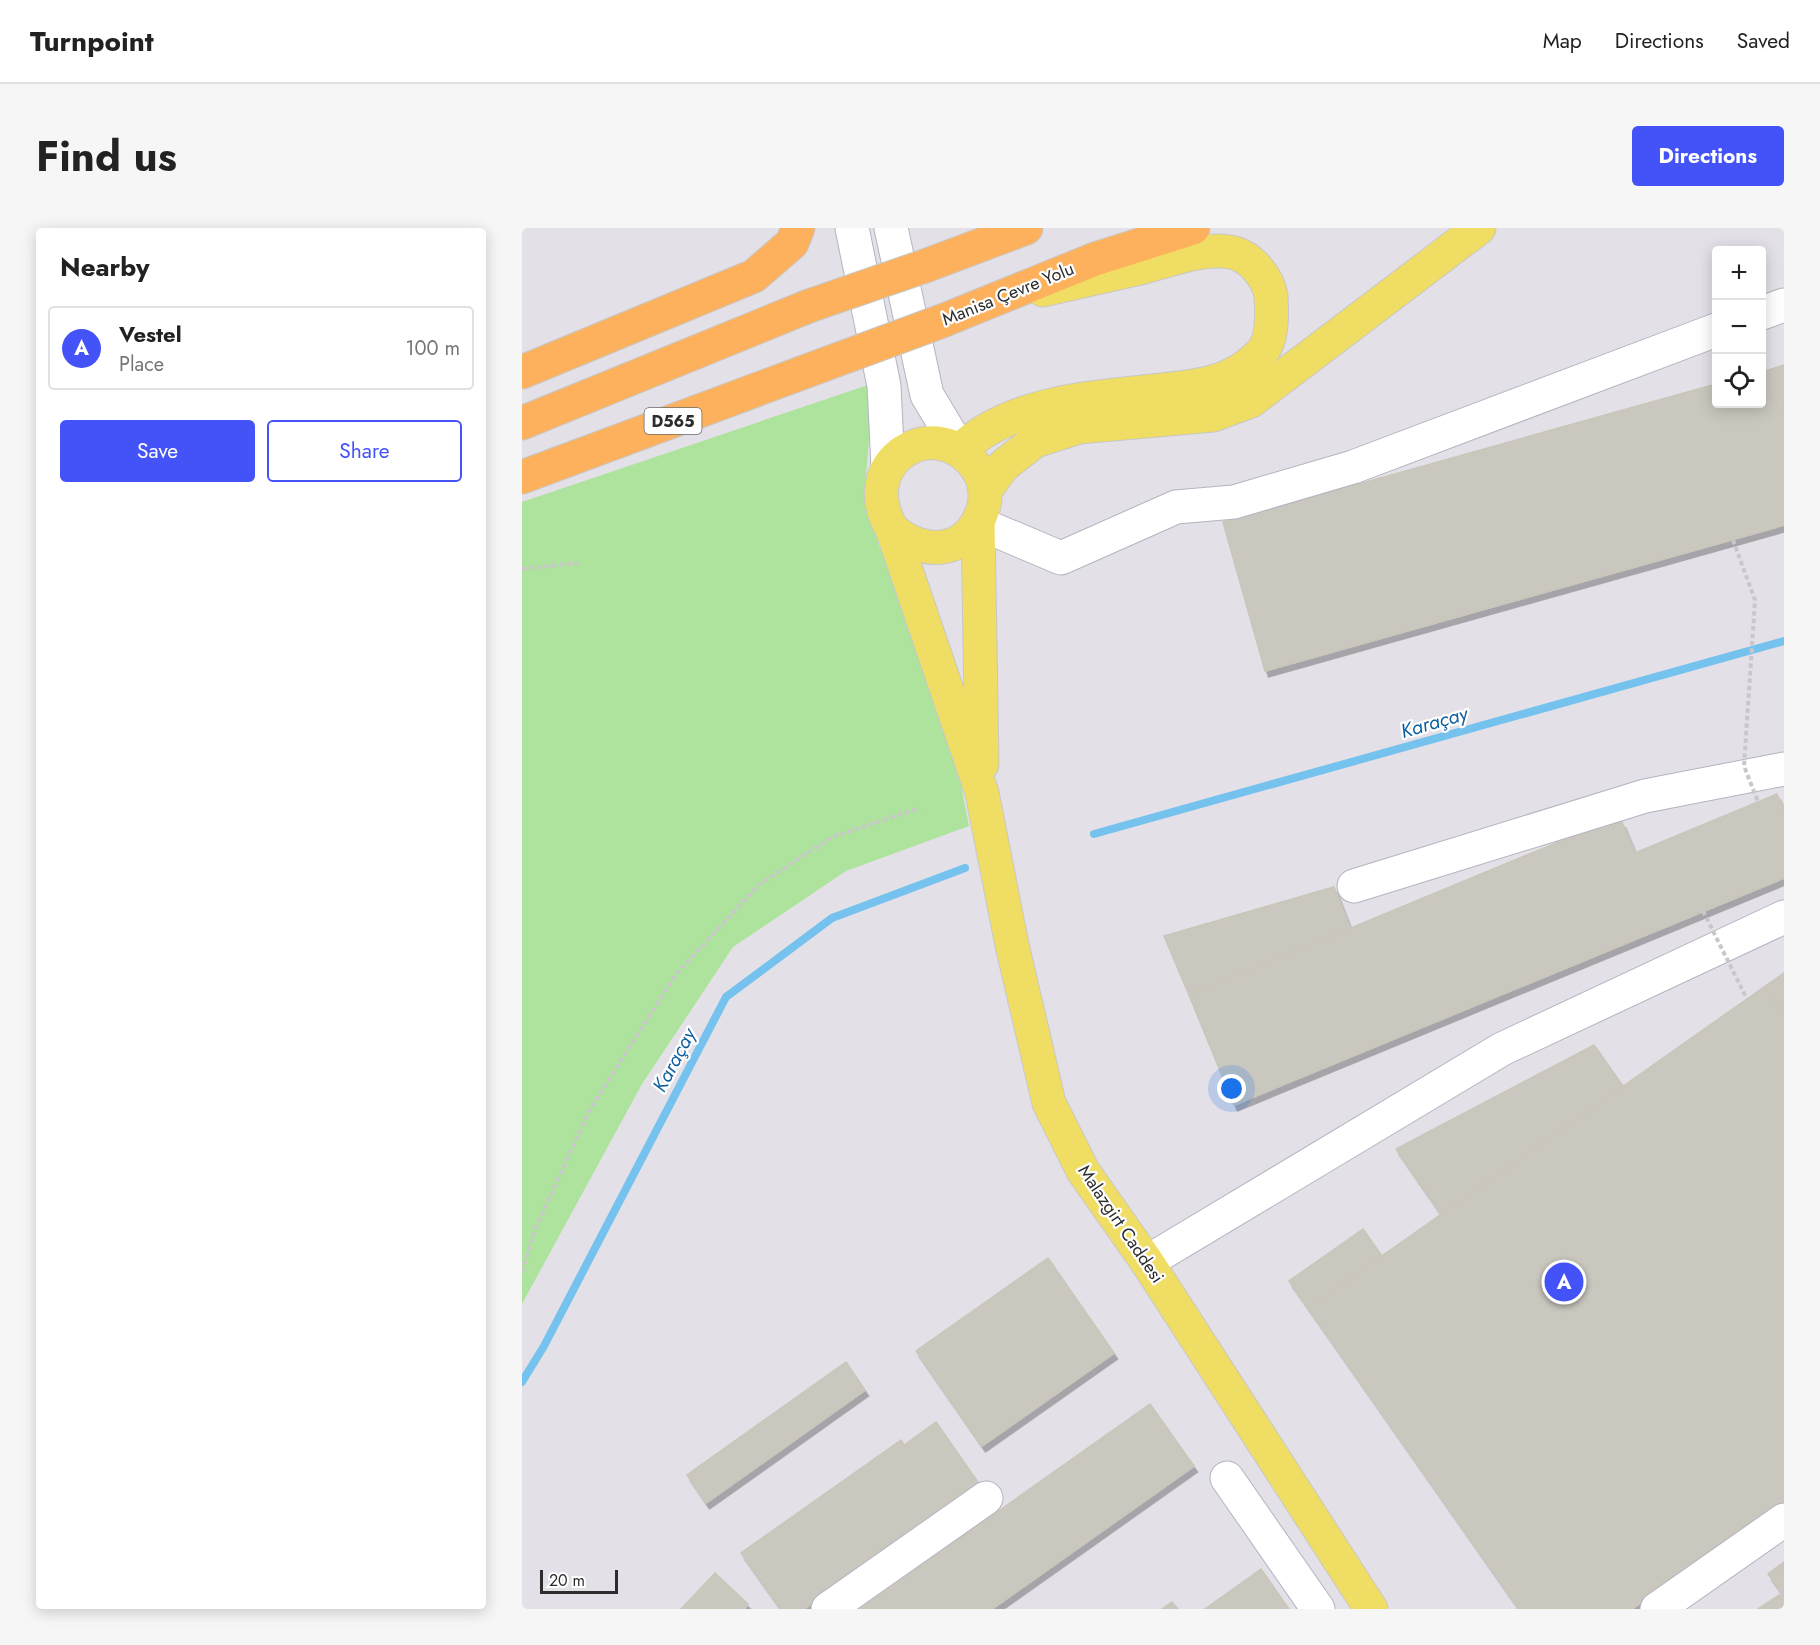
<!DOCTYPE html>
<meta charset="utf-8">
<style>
:root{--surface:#fff;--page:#f6f6f6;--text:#222;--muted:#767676;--line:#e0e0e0;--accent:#4353f8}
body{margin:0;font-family:Jost,sans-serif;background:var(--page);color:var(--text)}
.controls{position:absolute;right:18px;top:18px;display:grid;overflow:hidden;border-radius:6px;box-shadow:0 3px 15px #0003}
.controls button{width:54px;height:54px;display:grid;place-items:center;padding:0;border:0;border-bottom:2px solid var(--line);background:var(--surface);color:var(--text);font:30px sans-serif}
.scale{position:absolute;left:18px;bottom:15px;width:78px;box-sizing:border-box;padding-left:6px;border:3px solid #2d2d2d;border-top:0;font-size:16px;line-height:21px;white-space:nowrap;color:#2d2d2d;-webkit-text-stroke:4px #fff;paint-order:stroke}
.you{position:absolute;left:710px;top:861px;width:21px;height:21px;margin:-15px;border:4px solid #fff;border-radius:50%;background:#1a73e8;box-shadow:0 0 0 9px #1a73e833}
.badge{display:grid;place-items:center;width:39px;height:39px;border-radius:50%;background:var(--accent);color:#fff;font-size:20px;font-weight:700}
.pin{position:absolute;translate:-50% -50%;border:3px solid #fff;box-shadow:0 2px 6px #0006}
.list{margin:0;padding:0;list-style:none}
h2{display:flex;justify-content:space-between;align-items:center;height:78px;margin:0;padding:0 24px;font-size:26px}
h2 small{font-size:20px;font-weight:400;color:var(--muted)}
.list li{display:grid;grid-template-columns:39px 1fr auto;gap:18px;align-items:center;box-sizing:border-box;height:84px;margin:0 12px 12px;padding:0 12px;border:2px solid var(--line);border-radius:6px}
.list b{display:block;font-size:22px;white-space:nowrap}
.list p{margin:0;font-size:20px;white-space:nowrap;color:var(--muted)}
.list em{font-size:20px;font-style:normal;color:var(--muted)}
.actions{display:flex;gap:12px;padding:18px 24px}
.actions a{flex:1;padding:14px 0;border:2px solid var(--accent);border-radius:6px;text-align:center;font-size:21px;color:var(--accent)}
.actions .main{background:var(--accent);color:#fff}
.icon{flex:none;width:33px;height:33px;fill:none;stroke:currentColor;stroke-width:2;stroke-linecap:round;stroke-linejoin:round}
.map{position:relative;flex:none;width:1262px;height:1381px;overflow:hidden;border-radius:6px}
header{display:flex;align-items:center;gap:36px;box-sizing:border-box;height:84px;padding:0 30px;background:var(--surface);border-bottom:2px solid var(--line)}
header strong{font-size:28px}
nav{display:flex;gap:33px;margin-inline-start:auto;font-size:21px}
.intro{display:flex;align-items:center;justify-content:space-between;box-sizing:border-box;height:144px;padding:0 36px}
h1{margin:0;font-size:42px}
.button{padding:15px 27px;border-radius:6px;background:var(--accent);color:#fff;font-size:21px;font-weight:700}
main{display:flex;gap:36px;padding:0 36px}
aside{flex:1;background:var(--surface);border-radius:6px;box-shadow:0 3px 15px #0003}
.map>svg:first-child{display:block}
.industrial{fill:#e3e0e7;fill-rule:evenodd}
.green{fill:#aee39d}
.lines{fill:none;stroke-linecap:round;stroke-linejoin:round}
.stream{stroke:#75c2ee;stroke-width:8}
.building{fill:#cac7be;stroke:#cac6b9;stroke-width:1.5;filter:url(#shadow)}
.minor-casing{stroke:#b3b4c0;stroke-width:35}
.major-casing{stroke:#c8c8c8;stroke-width:35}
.highway-casing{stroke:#c8c8c8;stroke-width:35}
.path{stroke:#c8c8c8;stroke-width:4;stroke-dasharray:4.5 3;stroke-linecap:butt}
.minor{stroke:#fff;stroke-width:33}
.major{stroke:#f0dd63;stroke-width:33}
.highway{stroke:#fdb15c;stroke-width:33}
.highway-bridge-casing{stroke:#c8c8c8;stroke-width:35;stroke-linecap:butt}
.path-bridge{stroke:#c8c8c8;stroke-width:4;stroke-dasharray:4.5 3;stroke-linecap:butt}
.highway-bridge{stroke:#fdb15c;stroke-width:33}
.labels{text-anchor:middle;stroke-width:4.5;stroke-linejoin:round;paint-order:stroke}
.shield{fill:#fff;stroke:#6c6c6c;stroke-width:1.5}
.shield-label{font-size:16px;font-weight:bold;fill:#2d2d2d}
.street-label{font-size:18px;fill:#2d2d2d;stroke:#fff}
.water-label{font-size:20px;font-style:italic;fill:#0f5f9f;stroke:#fff}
</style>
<header>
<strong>Turnpoint</strong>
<nav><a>Map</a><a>Directions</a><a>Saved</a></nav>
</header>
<div class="intro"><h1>Find us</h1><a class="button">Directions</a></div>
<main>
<aside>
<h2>Nearby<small></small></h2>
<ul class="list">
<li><span class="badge">A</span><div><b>Vestel</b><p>Place</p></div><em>100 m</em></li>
</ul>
<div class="actions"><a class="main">Save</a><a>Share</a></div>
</aside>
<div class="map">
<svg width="1262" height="1381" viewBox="0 0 1262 1381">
<defs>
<filter id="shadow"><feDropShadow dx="3.5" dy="6" stdDeviation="0" flood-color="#0004"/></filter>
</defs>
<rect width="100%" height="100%" fill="#eee9e0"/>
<path class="industrial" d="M0,0H1262V1381H0ZM1194,22H1240V176H1194Z"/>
<path class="green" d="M352,155L343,259L357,319L386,374L419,454L447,598L324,643L211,719L120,856L0,1076V274Z"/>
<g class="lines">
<path class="stream" d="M572,606L1262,413
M0,1154L22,1118L204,769L310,690L443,640"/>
</g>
<path class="building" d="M1262,137V297L743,443L701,294L1194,156V176H1240V144Z
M1255,566L1262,582V650L712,877L667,767L1063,603L1100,594L1113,625Z
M812,659L828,700L667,767L642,708Z
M1262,745V788L1242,759Z
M1242,759L1262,788V1274L1110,1381H997L786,1080Z
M1072,817L1101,858L919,986L874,921Z
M841,1001L860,1028L786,1080L767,1053Z
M526,1030L592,1125L460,1218L394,1123Z
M324,1134L343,1162L184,1275L165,1247Z
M628,1176L672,1238L470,1381H338Z
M414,1194L458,1257L282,1381H259L219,1325L379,1212L382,1217Z
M1262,1334V1381H1236L1260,1365L1246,1346Z
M739,1341L767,1381H683Z
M193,1345L226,1376L222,1381H159Z
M650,1374L656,1381H640Z"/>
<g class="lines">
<defs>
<path id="minor" d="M330,0L362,158L366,239
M369,0L405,167L438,222
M1240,85L1262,77
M456,295L539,330L654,279L712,274L831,239L1194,102
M832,658L1123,568L1262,541
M625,1034L980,821L1262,689
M705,1250L796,1381
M306,1381L464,1270
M1135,1381L1262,1292"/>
<path id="major" d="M438,222C488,175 564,170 630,163C672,158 708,158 739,125C751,113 750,85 749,68C746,49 728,27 708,24C677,19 644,34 614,41C583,48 552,55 521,62
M463,263L481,238L513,213L557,199L691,187L729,173L957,0
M456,295L460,536
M370,301C401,329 447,327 461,281C465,269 463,253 456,242C417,181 329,232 370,301L460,565L490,717L527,875L561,943L625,1034L849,1381"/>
<path id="highway" d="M403,38L504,0
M420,93L573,31L671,0
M0,144L232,48L270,15L276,0
M0,195L287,78
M0,249L301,137"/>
</defs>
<use href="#minor" class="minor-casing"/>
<use href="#major" class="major-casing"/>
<use href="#highway" class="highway-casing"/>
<path class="path" d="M0,341L56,335
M0,1044L12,1004L67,883L154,746L238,656L310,609L398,580"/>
<use href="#minor" class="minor"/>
<use href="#major" class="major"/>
<use href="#highway" class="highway"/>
<defs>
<path id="highway-bridge" d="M287,78L403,38
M301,137L420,93"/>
</defs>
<use href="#highway-bridge" class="highway-bridge-casing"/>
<path class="path-bridge" d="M1211,312L1233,372L1222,538L1236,574
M1181,683L1225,771"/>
<use href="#highway-bridge" class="highway-bridge"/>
</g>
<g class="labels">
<rect class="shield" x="122.5" y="180" width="57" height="26" rx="4.5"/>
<g class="shield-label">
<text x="151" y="199">D565</text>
</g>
<g class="street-label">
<text transform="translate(486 66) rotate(-22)" y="6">Manisa Çevre Yolu</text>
<text transform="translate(599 996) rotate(56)" y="6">Malazgirt Caddesi</text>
</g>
<g class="water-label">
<text transform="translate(912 494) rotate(-16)" y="7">Karaçay</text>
<text transform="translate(152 832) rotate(-62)" y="7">Karaçay</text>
</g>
</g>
</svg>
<div class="controls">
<button>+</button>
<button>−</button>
<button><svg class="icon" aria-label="locate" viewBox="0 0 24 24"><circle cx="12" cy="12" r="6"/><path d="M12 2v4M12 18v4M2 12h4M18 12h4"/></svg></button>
</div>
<div class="scale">20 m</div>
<div class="you"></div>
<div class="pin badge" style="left:1042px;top:1054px">A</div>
</div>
</main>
